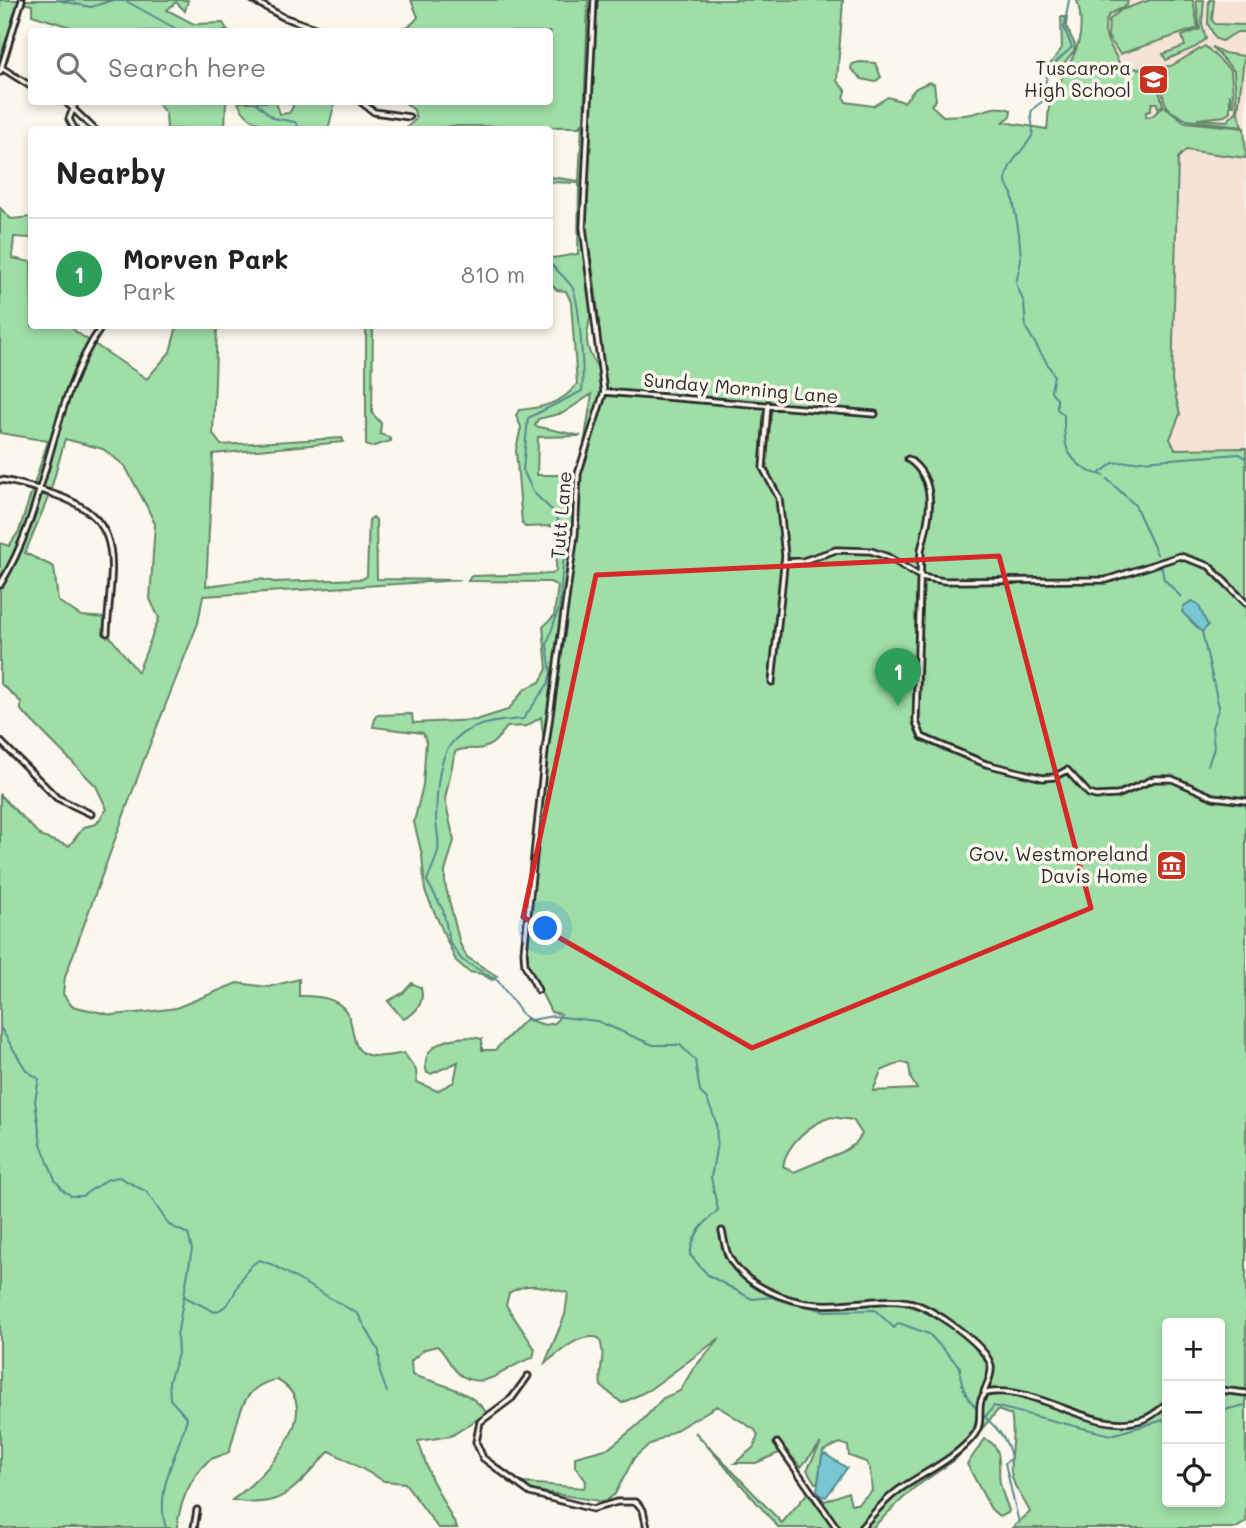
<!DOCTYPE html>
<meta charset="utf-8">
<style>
:root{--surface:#fff;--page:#f6f6f6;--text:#222;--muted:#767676;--line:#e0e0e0;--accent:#d93025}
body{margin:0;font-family:Mali,sans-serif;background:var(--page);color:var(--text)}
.controls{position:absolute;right:21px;bottom:21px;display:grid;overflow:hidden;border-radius:7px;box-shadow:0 4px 10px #0003}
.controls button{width:63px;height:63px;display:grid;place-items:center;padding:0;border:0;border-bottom:2px solid var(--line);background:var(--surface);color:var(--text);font:35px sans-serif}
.you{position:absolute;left:546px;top:929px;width:24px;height:24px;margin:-18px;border:5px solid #fff;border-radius:50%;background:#1a73e8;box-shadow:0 0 0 10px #1a73e833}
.badge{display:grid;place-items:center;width:46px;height:46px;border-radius:50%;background:var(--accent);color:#fff;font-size:23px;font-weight:700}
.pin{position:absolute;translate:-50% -58px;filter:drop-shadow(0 2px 4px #0008)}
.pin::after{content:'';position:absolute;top:37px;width:24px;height:21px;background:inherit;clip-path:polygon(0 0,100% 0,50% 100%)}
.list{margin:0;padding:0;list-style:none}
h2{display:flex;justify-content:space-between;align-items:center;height:91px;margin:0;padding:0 28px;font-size:30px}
h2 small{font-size:23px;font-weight:400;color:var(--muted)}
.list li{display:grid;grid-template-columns:46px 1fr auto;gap:21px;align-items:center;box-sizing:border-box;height:112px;padding:0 28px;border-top:2px solid var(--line)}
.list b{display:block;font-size:26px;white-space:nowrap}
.list p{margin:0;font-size:23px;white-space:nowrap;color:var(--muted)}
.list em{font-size:23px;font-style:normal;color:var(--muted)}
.icon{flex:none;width:38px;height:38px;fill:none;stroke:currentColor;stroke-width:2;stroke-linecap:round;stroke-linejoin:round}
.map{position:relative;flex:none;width:1246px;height:1528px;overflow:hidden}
.search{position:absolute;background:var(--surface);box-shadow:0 4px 10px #0003;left:28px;top:28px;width:525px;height:77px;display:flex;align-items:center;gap:18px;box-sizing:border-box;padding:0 24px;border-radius:7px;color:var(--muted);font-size:26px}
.panel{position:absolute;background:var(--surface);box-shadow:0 4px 10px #0003;left:28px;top:126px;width:525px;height:203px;border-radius:7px}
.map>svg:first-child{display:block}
.built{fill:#f6e2d6}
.green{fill:#9fdea7;stroke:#658469;stroke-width:2;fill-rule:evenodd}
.water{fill:#78c8d3;stroke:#598990;stroke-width:2}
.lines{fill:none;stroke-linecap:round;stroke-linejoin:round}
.stream{stroke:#598990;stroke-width:2}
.street-casing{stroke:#2b2b2b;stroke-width:9}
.street{stroke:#fbf7ec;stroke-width:3.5}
.marked{fill:none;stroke:#d62828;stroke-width:5;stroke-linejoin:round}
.labels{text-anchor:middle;stroke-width:7;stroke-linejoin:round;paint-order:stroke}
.poi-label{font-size:19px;fill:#2b2b2b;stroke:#fbf7ec;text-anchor:end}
.street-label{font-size:19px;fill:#2b2b2b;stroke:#fbf7ec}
</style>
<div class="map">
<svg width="1246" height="1528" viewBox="0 0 1246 1528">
<rect width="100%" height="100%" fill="#fbf7ec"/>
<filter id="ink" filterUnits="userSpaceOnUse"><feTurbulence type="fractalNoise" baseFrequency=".0143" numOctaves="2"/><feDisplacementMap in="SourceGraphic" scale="14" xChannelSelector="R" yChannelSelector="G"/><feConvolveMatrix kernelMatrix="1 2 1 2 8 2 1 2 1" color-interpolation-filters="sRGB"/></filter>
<g filter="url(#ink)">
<path class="built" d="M1077,0H1246V453L1165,455L1048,132L1049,105L1077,50L1081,35L1082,18Z"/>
<path class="green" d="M0,0H188L185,11L176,2L167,10L194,24L223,23L228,31H83L32,15V5L21,3L0,72Z
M411,0H588L584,121L579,127L451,126L437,129H405L416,119L414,110L404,102H550V32L356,31C376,25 405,38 418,17Z
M593,0H843L837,81L846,91L844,98L846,102L873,106L888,97L904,102L916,88L929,82L934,84L936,100L931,105L943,116C950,115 962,116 971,114C986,111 996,104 1011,110L1010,117L1003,122L1047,129C1049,118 1047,106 1052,97C1070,60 1089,43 1077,0H1128L1127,5L1109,15C1097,35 1115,49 1121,68L1153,69L1163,105L1158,108L1157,103H1152L1150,111L1146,112V117L1152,116L1164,106L1185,122L1244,128L1246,158L1186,150L1178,158L1172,381L1180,414L1170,439L1175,449L1246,448V1522L1236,1528H1012L1030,1512C1024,1498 1012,1487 1011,1471C1009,1451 1016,1435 1011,1415L998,1410L955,1460L914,1488L872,1528H779L695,1432L782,1523L811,1489L825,1501L848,1492L851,1504H857L872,1491L870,1469L866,1462L849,1456L848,1446L840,1443L823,1451L818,1482L815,1483L807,1470L821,1443L801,1467L786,1450L756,1463H735L754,1447L758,1435L755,1430L717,1406L645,1448L634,1458L615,1494L605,1502L531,1490L524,1483L584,1488L586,1481L575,1466V1457L609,1448L639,1424L663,1398L680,1391L693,1369L720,1338L649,1390L622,1403L601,1386C598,1368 607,1355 599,1338C579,1332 561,1352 545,1363L565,1315L568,1293C546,1287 529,1280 509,1293L506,1305L535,1349L533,1358C508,1363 489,1392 462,1376C451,1370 447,1354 437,1346L425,1349L411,1361L412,1375C437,1383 471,1390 487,1413L451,1436L418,1441L431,1478L457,1528H438L405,1483L384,1481L330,1451C296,1485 285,1511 232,1500C262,1479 331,1409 277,1380C238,1385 239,1423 229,1452C222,1456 213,1457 208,1461C190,1478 179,1504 177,1528H0V795L42,837L69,846L84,827L96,824L107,809L96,786L21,710V702L0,683V543L9,546L19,531L48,441L0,433V208L11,219L31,217V238L14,237L12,258L31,262L32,326H71L76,332L147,379L170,352L177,326H217L213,434L221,445L342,438L344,442L213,454L206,586L260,579L274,582L362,579L367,576L369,520L373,517L376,520L377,579L461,580L203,596L198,623L145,757L65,977L63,994L72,1006L112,1015L147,1012L176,1008L237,983L268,987L299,979V996C372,994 340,1042 365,1054C377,1059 392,1055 404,1053L416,1070L417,1082L437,1091L454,1082L458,1062L431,1074L427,1073C417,1042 460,1033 482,1039V1050H495L526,1019L545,1025L555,1023L561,1014L551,1012L526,962L545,751L541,717L527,726L507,727C502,733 497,741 490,745C479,753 466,745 455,752L445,799L454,841L445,872V884L460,944L467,957L497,976L492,980L482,974L469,972L456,961L425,891L422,855L414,822L423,785L426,741L423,733L373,727L376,715L412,714L413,723L476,720L508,710L525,689L540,682L547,669L543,627L554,616L558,586L550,582L468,581L471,576L552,574L556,571L557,529L552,526L525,527L522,523L516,450L521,427L516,415L519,410C541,408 563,403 577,384L571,302L566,291L557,290L550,283V256L553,258L578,254L579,183L550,182V177L579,181L582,125L591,124ZM586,256L591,258C595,289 604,334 596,365C580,339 590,332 591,306C592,290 586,272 586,256ZM592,394L579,475H537L538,437L581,436L535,426L538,419L563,413ZM65,439L103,449L125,466L147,507L155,524L150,599L159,618L138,672L107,633V618L81,616L58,601L54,567L25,553L50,493ZM902,1062L909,1065L911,1079L917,1089L873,1091L881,1071ZM831,1117L853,1120L862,1134L855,1144L842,1152L794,1172L783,1166C787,1143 810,1124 831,1117ZM1167,1323H1220V1502H1167Z
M1150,0H1193L1198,28L1120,54L1108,37L1109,20L1121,10Z
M1196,0H1204L1202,24L1206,39L1196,47L1166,60L1163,54L1185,46L1182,36L1200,29Z
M1209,0H1214L1212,20L1215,24L1246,25V32H1237L1222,41L1216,39L1208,24Z
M1061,17H1067L1066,26L1075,45L1074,51L1055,74L1047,75L1045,71L1062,48Z
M1205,46L1231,71L1234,106H1232L1230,94V111L1225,116L1197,119L1227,121L1237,111L1234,71L1212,47L1224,53L1244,56L1238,113L1242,126L1187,120L1171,111L1165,103L1156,70L1159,78L1168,75L1167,70L1161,72L1162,67L1171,66Z
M860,62L875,63L881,77L875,82L862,79L851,69L852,64Z
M157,102H226L225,129H167L166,114Z
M238,102H276L280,114L289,113L293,107L291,102H335L328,130C299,130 250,135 238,102Z
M366,326H373L372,413L381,423L380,434L389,437L391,441L371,447L366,445Z
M412,983L421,988C425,1002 416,1014 403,1019L388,1001L403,993Z
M985,1439C1005,1447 997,1467 1000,1483C1002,1492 1005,1501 1009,1510L1008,1513L1000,1517L991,1509L967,1464Z"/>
<path class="water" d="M1192,601L1198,604L1208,626L1202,632L1182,612L1184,606Z
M825,1454L847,1468L826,1497L821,1496L817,1490L822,1456Z"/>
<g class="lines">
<path class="stream" d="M57,0L91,7L110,1H126L182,32
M1069,0L1064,28L1072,47L1055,63L1047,75L1042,102C1022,114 1036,117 1032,136C1024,151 1006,162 1006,183L1012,194L1019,234L1021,260L1016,283L1024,303L1026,328L1054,375L1051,391L1057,399V409L1064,415C1064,440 1063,456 1087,470C1093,474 1098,473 1104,476
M255,102L273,118L295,122L301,130
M550,263C557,271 566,278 572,287C580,299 584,375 582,391L528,418L523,470L534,493L556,514L562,534L564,554L559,608L547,644L551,673L548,684L523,719C446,724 438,746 436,818C436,828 440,841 438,851C436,861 430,871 427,881L443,910L450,943L462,960L498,981L523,1015L531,1020L553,1016L597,1021L653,1045H680L695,1060L700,1092L707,1099L716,1122L717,1143L711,1178L718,1210C703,1224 693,1233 690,1255L708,1275L752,1299L772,1297L825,1311L875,1310L894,1328L899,1323L929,1334L960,1367C959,1414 1006,1418 1011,1459L1005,1463L1019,1523
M1100,473L1113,463L1240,454L1246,459
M1107,479L1135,505L1157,554
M1161,564L1164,579L1181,597
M1202,632L1219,707L1212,727L1214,748L1208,765
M0,1027L26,1070L39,1079L35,1101L41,1144L55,1180L64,1191L72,1196H82L108,1179L119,1177L147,1192L169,1225L188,1234L192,1249L177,1336L178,1354L169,1381L170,1399L187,1418C178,1454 154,1490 166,1528
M185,1297L215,1312C239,1304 234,1275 259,1260L273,1265L358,1314L379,1351L380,1373L387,1392
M1220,1411L1246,1405
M985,1417L994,1406L1111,1435L1167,1419"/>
<defs>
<path id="street" d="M253,0L283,17L326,32
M2,68L32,87
M0,72L22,0
M66,102L95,130
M361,102L374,112L409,117
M74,107L69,119L75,130
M604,392L875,414
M768,404L763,468L779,498L785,556L772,682
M908,459C940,481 929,519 921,550L916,722L922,737L986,764L1043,778L1054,777L1067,770L1089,794L1096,796L1117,795L1154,779H1172L1213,797L1246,801
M0,480C18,482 35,488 53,494C130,519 110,566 107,633
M784,562L803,561L836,550L871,551L888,557L921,577L944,581L1106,580L1180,556L1209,566L1246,603
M0,585C50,505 48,403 102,326
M0,741L57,798L91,814
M538,990L525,965L524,952L545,751L575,534L578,474L604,392L583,227L594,0
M722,1231C724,1238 725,1250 729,1257C744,1285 786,1302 816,1304C847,1307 877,1297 908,1302C929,1305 987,1345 991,1366C992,1376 987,1384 984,1392
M528,1376L512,1398L480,1422L476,1442L483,1458L530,1493L593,1509L617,1502H636L643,1510L647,1528
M1220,1390L1246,1393
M777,1443L837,1528
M194,1528L197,1510
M861,1528C873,1514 885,1500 900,1489C925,1472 957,1458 975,1434C985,1421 974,1403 986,1393C1038,1383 1093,1437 1144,1419C1153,1416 1160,1409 1167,1404"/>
</defs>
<use href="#street" class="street-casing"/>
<use href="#street" class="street"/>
</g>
</g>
<path class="marked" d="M999,556L1091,908L752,1048L523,917L596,575Z"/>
<defs>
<symbol id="school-square" viewBox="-11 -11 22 22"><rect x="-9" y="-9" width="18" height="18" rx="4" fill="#c8321e" stroke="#fbf7ec"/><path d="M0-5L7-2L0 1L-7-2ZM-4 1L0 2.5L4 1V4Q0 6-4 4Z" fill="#fff"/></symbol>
<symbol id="museum-square" viewBox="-11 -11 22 22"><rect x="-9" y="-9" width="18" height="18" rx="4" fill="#c8321e" stroke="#fbf7ec"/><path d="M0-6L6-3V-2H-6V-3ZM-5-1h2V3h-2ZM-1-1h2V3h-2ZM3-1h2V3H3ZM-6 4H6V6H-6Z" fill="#fff"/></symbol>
</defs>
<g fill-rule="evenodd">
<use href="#school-square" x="1136" y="62" width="35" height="35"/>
<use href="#museum-square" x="1154" y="848" width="35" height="35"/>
</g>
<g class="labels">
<g class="poi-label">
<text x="1131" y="75">Tuscarora<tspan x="1131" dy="22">High School</tspan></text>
<text x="1148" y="861">Gov. Westmoreland<tspan x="1148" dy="22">Davis Home</tspan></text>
</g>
<g class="street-label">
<text transform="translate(741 388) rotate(5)" y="7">Sunday Morning Lane</text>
<text transform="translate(561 515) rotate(-85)" y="7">Tutt Lane</text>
</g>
</g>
</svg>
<div class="controls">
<button>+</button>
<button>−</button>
<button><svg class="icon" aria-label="locate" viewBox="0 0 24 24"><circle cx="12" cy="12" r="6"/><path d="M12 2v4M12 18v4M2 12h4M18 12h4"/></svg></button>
</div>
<div class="you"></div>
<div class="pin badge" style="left:898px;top:706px;background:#2e9e5b">1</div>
<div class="search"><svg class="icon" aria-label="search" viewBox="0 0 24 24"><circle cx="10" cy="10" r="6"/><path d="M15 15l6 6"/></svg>Search here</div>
<section class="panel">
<h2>Nearby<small></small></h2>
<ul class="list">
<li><span class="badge" style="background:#2e9e5b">1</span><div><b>Morven Park</b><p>Park</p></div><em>810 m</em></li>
</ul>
</section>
</div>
